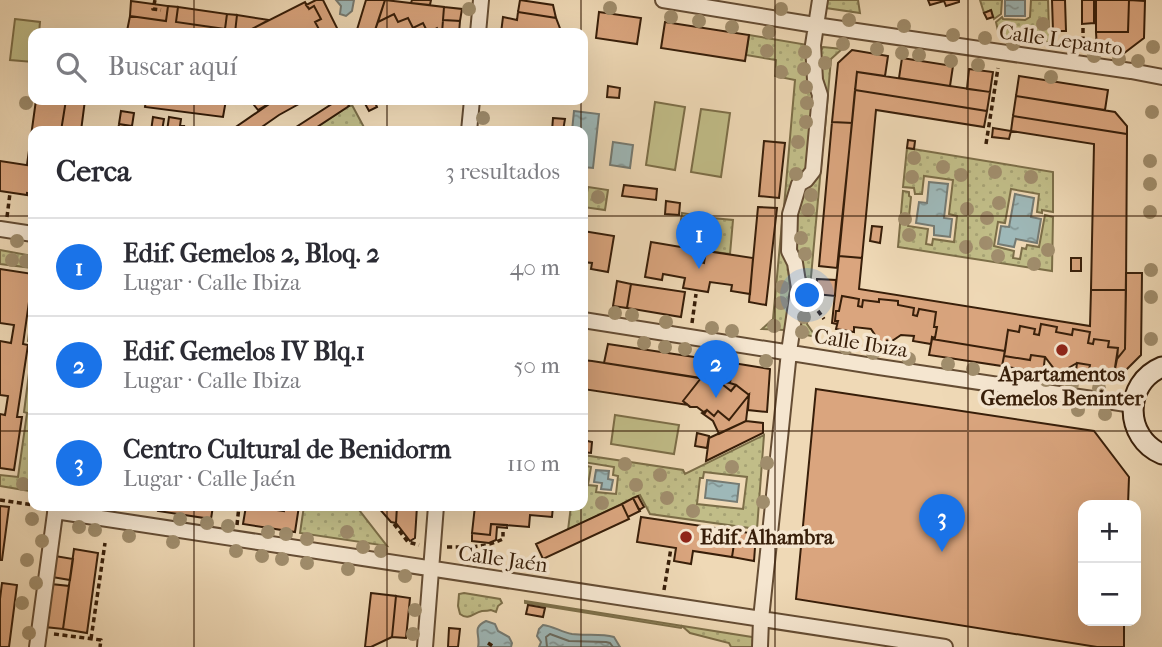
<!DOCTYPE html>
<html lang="es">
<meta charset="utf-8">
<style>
:root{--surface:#fff;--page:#f2f2f3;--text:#2b2b33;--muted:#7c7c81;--line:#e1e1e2;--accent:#1a73e8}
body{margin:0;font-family:"IM FELL French Canon",serif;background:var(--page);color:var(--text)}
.controls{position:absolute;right:21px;bottom:21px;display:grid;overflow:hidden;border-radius:14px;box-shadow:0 7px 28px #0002}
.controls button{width:63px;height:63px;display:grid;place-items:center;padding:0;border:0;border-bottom:2px solid var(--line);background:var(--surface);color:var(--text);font:35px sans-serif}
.you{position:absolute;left:808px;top:296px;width:24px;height:24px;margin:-18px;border:5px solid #fff;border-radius:50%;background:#1a73e8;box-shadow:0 0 0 10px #1a73e833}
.badge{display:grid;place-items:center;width:46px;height:46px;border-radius:50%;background:var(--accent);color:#fff;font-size:23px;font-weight:700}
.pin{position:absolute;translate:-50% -58px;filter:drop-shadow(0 2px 4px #0008)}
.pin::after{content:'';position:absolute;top:37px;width:24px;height:21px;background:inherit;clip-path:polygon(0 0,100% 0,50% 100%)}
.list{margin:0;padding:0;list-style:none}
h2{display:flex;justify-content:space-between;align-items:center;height:91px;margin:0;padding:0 28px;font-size:30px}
h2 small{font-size:23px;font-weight:400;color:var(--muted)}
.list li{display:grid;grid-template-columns:46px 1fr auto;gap:21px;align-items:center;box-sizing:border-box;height:98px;padding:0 28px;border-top:2px solid var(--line)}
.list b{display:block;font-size:26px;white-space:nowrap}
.list p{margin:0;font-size:23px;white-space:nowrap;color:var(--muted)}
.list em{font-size:23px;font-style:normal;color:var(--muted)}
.icon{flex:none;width:38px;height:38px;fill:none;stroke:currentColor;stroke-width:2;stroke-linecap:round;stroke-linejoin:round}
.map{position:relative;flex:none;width:1162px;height:647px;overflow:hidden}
.search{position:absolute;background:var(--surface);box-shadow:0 7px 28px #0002;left:28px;top:28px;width:560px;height:77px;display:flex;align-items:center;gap:18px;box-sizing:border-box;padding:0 24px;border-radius:14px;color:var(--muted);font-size:26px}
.panel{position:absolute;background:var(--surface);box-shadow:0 7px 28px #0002;left:28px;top:126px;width:560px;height:385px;border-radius:14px}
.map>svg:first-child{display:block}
.green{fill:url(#green-dots);stroke:#7c6e48;stroke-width:2;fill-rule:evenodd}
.pitch{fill:#c1bd88;stroke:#7c6e48;stroke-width:2}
.water{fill:url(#water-ripples);stroke:#757a72;stroke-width:2}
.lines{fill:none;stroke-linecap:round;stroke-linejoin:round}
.shore{stroke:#6a6b60;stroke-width:2}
.building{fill:#daa57e;stroke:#371e09;stroke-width:2}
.street-casing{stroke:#654d34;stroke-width:18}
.secondary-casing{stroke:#371e09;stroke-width:23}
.path{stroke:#371e09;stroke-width:3.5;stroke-dasharray:5 3.5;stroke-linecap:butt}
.street{stroke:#f5e6d0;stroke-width:14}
.secondary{stroke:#f5e6d0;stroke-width:19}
.tree{fill:#a08d6c}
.grid{fill:none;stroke:#371e09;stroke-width:2;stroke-opacity:0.55}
.poi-dot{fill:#8f2418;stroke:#f5e6d0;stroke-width:2.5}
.labels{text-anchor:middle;stroke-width:7;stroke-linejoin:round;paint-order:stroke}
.street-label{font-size:21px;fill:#371e09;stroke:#f5e6d0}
.poi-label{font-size:21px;font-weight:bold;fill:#371e09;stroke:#f5e6d0}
</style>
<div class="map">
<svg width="1162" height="647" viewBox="0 0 1162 647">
<defs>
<pattern id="green-dots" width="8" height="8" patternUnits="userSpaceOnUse" patternTransform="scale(1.75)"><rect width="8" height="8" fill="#c1bd88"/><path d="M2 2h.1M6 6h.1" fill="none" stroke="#a6a274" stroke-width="1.8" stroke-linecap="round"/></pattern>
<pattern id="water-ripples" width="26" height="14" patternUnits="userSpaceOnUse" patternTransform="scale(1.75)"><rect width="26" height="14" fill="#9eb8b8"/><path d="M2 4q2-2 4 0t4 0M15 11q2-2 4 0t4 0" fill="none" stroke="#829594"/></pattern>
</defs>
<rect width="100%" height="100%" fill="#efd9b6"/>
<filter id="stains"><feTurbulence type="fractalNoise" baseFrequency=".00286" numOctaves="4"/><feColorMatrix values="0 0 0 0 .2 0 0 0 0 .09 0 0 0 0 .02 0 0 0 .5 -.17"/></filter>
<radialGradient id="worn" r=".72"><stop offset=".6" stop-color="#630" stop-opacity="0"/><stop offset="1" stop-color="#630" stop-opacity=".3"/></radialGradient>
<path class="green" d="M825,0H858L860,13L826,8L824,5Z
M980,0H1002L1001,14L994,19L991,10L984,13Z
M1031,0H1048L1049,31H1053V43L999,35L996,22L1002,17L1003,19L1025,20L1030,17Z
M749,35L808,45L813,90L810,165L787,207H784L795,80L775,76L776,60L746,55Z
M823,47L842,49L831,59L824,139L825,90L818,56Z
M352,105L366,131H311L349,106Z
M907,148L1053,172V212L1042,210V213L1037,212L1039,194L1011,189L1005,223L998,222L994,246L1014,251L1013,258L1020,259L1022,248L1026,249L1027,245L1039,247L1045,215L1053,217L1052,271L898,247L903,191L909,192V196L911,197L908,226L928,229L926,244L932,245L933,239L954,242L957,216L949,214L953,180L924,176L922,194H915L914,188L903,187Z
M820,156H822L810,288L793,248L795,214L806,186L817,178Z
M588,187L608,190L605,210L584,207L583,210V198H586Z
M682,213L700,216L697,235L679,233Z
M712,218L733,220L730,254L707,251Z
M782,223H785L782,253L788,264L790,290L786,327L784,330L762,329L773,319Z
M0,250L33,256V268L0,264Z
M33,301V470L30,491L0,486V475L18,477L27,413L24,412L33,342L28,341Z
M808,306L807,324L816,337L797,333L802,312Z
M764,435L757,529L650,514L640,495L568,530L571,506H583V465L591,467L588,485L597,486L596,492L616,494L618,476L613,475L614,467L583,462V455L683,470L685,474ZM704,472L747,477L743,509L697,504L700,478H703Z
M304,506H356L387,546L300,533Z
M464,593L500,599L502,603L498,606L496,612L491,610C488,611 485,611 482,611C473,613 469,621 460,614L458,606L459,594Z
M525,601L752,637L755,638V647H731L729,643L690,633L682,626L681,628L525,603Z"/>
<path class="pitch" d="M15,19L40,22L39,33H33V62L10,60Z
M655,102L685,107L675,170L646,165Z
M701,109L730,113L721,177L691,172Z
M615,415L679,425L674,454L611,444Z"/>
<path class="water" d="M336,0H354L352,11L346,16L340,14L341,6Z
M1005,0H1025V16H1005Z
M574,111L599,114L593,168L583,167V131H572Z
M613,142L633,145L630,168L610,165Z
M929,182L948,184L944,218L952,219L950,237L934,235V226L916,223L919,202L927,203Z
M1015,194L1034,198L1031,217L1041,219L1037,243L1016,239L1014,247L998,244L1001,226L1009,227Z
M596,470L609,471L608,479L613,480L611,490L601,489L602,483L594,482Z
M707,480L739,484L737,502L705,498Z
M486,621L495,624L498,631L509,637L512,643L511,647H478C481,635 471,628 486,621Z
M543,625C553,626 561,632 572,634C586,636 600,633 614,637L620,647H539L541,642L537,636L539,629Z"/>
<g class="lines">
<path class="shore" d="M547,647L546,637L550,634L569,641L606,642L610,643L613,647"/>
</g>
<path class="building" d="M316,0H323L339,32L321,33L315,22L321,19L314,6L309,9L306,5Z
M366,0H385L374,33H356Z
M385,0L444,7L442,33H440L437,28L428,33L423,23L413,28L408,18L398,22L394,14L378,22Z
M412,0H431L430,5L411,3Z
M520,0L553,5L556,18L518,12Z
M928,0H959V2L946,6L944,1L930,5Z
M1052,0H1065L1066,31H1053Z
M1082,0H1094V23L1082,24Z
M1096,0H1129L1128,32H1096Z
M1129,0L1145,1L1144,38L1123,54L1097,50L1096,32H1128Z
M131,1L168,6L166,21L130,16Z
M305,2L309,9L314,6L321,19L315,22L321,33H244Z
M168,6L178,7L176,22L225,29L227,14L237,15L235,33H141L127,31L130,16L166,21Z
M178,7L227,14L225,29L176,22Z
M444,7L462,9L460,21L443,20Z
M991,10L993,17L987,19L984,13Z
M518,12L556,18L561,31L557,33H501L503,17L517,20Z
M599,12L641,18L637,44L596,38Z
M394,14L398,22L408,18L413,28L423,23L428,33L437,28L440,33H374L378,22Z
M237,15L269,20L244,33H235Z
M443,20L460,21L459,33H442Z
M665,22L749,35L745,61L661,48Z
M852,50L888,56L885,76L857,72L852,123L832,122L838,63Z
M902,58L953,66L950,86L899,78Z
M969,69L993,72L990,92L967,89Z
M857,72L990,92L987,111L855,90Z
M1019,76L1108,90L1105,110L1016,96Z
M608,86L620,88L619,98L607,97Z
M855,90L987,111L984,127L876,110L862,258L839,256Z
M1016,96L1115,112L1127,126V134L1013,116Z
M36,100H66L61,131H33V166L27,165Z
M66,100H85L81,131H61Z
M146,100H226L223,117L145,107Z
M250,100H275L258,110Z
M275,100H306L279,115L256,131H230Z
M338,100H345L349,106L311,131H290Z
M363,100H374L377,107L369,111Z
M121,111L134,113L132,126L119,124Z
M1013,116L1127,134L1126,290H1091L1094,144L1011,131Z
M153,117L164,119L162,131H151Z
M169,117L181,119L180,126H184L183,131H167Z
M553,118L565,119L563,131H552Z
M832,122L852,123L837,268L819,266Z
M119,124L130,126V131H118Z
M993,128L1011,131L1009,139L992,137Z
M908,140L915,141L914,149L907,148Z
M764,141L785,143L779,198L759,196Z
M0,161L33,166V194L27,193V195L0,191Z
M624,185L657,189L656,200L622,196Z
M666,201L680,203L679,215L665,214Z
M758,207L777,208L766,305L749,302Z
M700,216L712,218L707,249L695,247Z
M872,226L882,227L880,243L870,241Z
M583,231L614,236L608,272L591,269L592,263L583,262Z
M651,242L699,250L697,261L704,263L706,251L753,258L750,294L731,291L732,285L710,282L708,292L683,288L685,278L663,274L662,280L645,277Z
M839,256L862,258L859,289L1090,326L1091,290H1126L1125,349L1117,359L1118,348L1108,347L1109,341L1094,339L1093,344L1088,343L1090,332L1073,329L1072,335L1056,332L1057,327L1041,324L1039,335L1034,334L1035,329L1020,326L1019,332L1008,330L1005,351L932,339V337L935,338L937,327H934L936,312L919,309L917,316L913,315L914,308L898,305V301L879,299V302L863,300L862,307L858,306L859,299L842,296L839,311H836L835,321H838L837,324L832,323Z
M1071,258H1081V271H1071Z
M0,269L33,274L23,344L28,345L17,417H22L14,470L0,468V414L5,415L8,396L0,395V341L11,343L14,325L0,323Z
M1126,273H1142L1141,355L1113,383L1075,378L1077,363L1090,365L1089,370L1114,374L1117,359L1125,349Z
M817,279L836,280L835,296L816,294Z
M617,281L631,284L627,308L613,306Z
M631,284L685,292L681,317L627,308Z
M842,296L859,299L858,306L862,307L863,300L879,302V299L898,301V305L914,308L913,315L917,316L919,309L936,312L934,327H937L935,338L932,337L931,344L913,341L914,336L901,335L883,347L871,329L854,327V332L836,329L838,321H835L836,311H839Z
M1041,324L1057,327L1056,332L1072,335L1073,329L1090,332L1088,343L1093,344L1094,339L1109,341L1108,347L1118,348L1114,374L1089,370L1090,365L1077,363L1058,374L1045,357L1031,355L1030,360L1004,356L1008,330L1019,332L1020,326L1035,329L1034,334L1039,335Z
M932,339L1005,351L1002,366L929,355Z
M608,344L721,361L718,381L604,363Z
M1031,355L1045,357L1043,373L1002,366L1004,356L1030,360Z
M583,360L592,361L701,378L683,401L688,405L583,389Z
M733,363L770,369L767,412L748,410L749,395L736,385L730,383Z
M701,378L714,387L718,381L731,391L736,385L749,395L729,420L718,411L714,416L707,410L705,413L697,407H690L683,401Z
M701,378L718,381L714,387Z
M718,381L730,383L736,385L731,391Z
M816,389L1094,431L1129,477L1128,505H1083V621H1124V647H1097L796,599Z
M749,395L746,421L719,434L713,421L702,413L707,410L714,416L718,411L729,420Z
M746,421L763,423V433L706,461L709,438Z
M697,433L709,436L707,448L695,446Z
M583,440L592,442L591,453L583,452Z
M638,496L644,507L639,510L633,498Z
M633,498L640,511L628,517L622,504Z
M622,504L629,519L543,559L536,544Z
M0,506L9,507L2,560H0Z
M159,506H213L211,519L158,511Z
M246,506L284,511L285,506H299L295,532L243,524Z
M250,506H285L284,511Z
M377,506H397L396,523L391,522Z
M397,506H417L415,538L410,541L396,523Z
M475,506H553L552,517L530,515L529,527L491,524L490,535L472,533Z
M641,517L736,531L732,557L693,551L691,564L674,561L676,548L637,542Z
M491,524L507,525V528L497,527L496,540L489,543L472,541V533L490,535Z
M736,531L756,534L754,561L732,557Z
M74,549L98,553L87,633L63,629Z
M55,556L73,559L70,580L52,577Z
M2,583L17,585L9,647H0V599Z
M51,584L69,586L63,629L45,627Z
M371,593L396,596L392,637L371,647H365Z
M396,596L410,598L406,638L392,637Z
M528,605L545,608L543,617L526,614Z
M449,628L460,629L458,647H448Z"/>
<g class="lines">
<defs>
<path id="street" d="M663,0L815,25L1131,71L1162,77
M478,33L481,0
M469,131L472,100
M0,229L33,234
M583,320L879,367L1133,405
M55,511L945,647
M37,647L56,506
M425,647L436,506
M760,647L761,619L789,352L797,297L799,288L795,263L789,251L790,214L799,184L806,180L813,171L820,95L815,80L813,45L820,0"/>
<path id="secondary" d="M1162,367C1123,383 1124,438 1162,454"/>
</defs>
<use href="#street" class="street-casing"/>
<use href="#secondary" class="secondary-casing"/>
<path class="path" d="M155,0L153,9L161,10
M1083,28V48
M986,144L998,68
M7,217L10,193
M813,304L824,319
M692,323L696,294
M724,382L728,360
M0,500L33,505
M394,524L408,542L419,545
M237,525L239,506
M447,547C468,547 484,548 503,539V532
M664,590L671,548
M54,634L101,640L100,647
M91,639L105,543
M488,643L494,647"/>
<use href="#street" class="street"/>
<use href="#secondary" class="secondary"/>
</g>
<g class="tree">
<circle cx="610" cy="8" r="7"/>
<circle cx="469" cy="9" r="7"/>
<circle cx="781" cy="9" r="7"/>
<circle cx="671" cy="17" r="7"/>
<circle cx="849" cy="20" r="7"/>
<circle cx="699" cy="21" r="7"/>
<circle cx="1043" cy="24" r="7"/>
<circle cx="904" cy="26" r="7"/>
<circle cx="732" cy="27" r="7"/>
<circle cx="769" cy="32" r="7"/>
<circle cx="953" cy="35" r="7"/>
<circle cx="985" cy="38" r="7"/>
<circle cx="843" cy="44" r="7"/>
<circle cx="1013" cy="44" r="7"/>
<circle cx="1153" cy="47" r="7"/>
<circle cx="877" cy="49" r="7"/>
<circle cx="767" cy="51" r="7"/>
<circle cx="805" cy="52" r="7"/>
<circle cx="902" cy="53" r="7"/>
<circle cx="919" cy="55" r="7"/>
<circle cx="1094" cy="56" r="7"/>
<circle cx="1119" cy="59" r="7"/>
<circle cx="951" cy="61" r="7"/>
<circle cx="1138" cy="61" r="7"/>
<circle cx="825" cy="63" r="7"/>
<circle cx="978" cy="65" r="7"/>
<circle cx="804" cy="69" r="7"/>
<circle cx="781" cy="72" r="7"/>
<circle cx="1051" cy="77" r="7"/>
<circle cx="806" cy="87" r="7"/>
<circle cx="26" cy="103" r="7"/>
<circle cx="807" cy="103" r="7"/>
<circle cx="1152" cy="112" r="7"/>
<circle cx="483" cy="118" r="7"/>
<circle cx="806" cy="122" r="7"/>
<circle cx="798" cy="142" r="7"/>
<circle cx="914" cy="158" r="7"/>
<circle cx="1150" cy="161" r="7"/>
<circle cx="943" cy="167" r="7"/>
<circle cx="995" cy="172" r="7"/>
<circle cx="796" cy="174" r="7"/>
<circle cx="961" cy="175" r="7"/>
<circle cx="912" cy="177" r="7"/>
<circle cx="1031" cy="177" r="7"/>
<circle cx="1150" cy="184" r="7"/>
<circle cx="811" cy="195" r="7"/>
<circle cx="598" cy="197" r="7"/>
<circle cx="999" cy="203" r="7"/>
<circle cx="967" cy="209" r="7"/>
<circle cx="808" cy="210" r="7"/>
<circle cx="1150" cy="212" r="7"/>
<circle cx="987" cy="218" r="7"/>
<circle cx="905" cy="219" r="7"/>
<circle cx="909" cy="235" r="7"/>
<circle cx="801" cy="238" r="7"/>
<circle cx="17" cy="241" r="7"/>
<circle cx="986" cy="243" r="7"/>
<circle cx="966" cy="247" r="7"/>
<circle cx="1048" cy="250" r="7"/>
<circle cx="805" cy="254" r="7"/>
<circle cx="998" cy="256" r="7"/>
<circle cx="12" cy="260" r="7"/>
<circle cx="26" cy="261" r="7"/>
<circle cx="1034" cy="264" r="7"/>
<circle cx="1151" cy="270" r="7"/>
<circle cx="782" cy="287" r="7"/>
<circle cx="1151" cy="297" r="7"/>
<circle cx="781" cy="303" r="7"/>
<circle cx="615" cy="313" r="7"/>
<circle cx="632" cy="315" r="7"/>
<circle cx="804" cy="317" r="7"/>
<circle cx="666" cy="322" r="7"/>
<circle cx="774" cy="326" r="7"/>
<circle cx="712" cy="328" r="7"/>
<circle cx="732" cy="331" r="7"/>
<circle cx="802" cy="332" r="7"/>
<circle cx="1151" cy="339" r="7"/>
<circle cx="644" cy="343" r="7"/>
<circle cx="665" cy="347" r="7"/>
<circle cx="846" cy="348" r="7"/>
<circle cx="685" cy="349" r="7"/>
<circle cx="873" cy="353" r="7"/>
<circle cx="716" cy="355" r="7"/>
<circle cx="909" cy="359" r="7"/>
<circle cx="766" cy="361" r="7"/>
<circle cx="948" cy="364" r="7"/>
<circle cx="973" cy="369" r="7"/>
<circle cx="1008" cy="374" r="7"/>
<circle cx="1046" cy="380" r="7"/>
<circle cx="1072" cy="384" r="7"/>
<circle cx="1099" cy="388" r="7"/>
<circle cx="1078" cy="410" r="7"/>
<circle cx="1105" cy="414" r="7"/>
<circle cx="767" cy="463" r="7"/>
<circle cx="625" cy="464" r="7"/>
<circle cx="732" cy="467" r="7"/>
<circle cx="660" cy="475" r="7"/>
<circle cx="23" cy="484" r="7"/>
<circle cx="636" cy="485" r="7"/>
<circle cx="667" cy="498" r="7"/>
<circle cx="763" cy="502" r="7"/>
<circle cx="602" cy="503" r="7"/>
<circle cx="693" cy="511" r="7"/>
<circle cx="32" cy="519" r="7"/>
<circle cx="180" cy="519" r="7"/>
<circle cx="207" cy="523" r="7"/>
<circle cx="228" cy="526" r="7"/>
<circle cx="79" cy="527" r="7"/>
<circle cx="95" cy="530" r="7"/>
<circle cx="268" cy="532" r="7"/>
<circle cx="347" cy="532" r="7"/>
<circle cx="286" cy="534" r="7"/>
<circle cx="129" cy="536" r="7"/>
<circle cx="307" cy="539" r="7"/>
<circle cx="42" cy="541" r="7"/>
<circle cx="173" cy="542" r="7"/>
<circle cx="363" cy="547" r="7"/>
<circle cx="236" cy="551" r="7"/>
<circle cx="381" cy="551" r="7"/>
<circle cx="262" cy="556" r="7"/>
<circle cx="282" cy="559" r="7"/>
<circle cx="27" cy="560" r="7"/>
<circle cx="307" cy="563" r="7"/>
<circle cx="348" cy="569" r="7"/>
<circle cx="405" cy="576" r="7"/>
<circle cx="36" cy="583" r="7"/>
<circle cx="22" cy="603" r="7"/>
<circle cx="415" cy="610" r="7"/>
<circle cx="29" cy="633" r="7"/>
<circle cx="413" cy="634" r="7"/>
</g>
<path class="grid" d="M194,0V33M387,0V33M581,0V33M775,0V647M968,0V647M194,100V131M387,100V131M581,100V131M0,216H33M583,216H1162M0,431H33M583,431H1162M194,506V647M387,506V647M581,506V647"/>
<g class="poi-dot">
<circle cx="1062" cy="350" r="7"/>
<circle cx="686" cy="537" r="7"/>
</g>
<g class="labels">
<g class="street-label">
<text transform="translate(1061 40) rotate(8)" y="7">Calle Lepanto</text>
<text transform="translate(861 343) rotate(9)" y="7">Calle Ibiza</text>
<text transform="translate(503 559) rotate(8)" y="7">Calle Jaén</text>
</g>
<g class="poi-label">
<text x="1062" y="381">Apartamentos<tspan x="1062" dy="24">Gemelos Beninter</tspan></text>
<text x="700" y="544" text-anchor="start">Edif. Alhambra</text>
</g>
</g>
<rect width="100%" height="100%" filter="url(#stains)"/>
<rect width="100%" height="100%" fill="url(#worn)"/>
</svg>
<div class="controls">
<button>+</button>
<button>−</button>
</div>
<div class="you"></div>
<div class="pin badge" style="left:699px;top:269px">1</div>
<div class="pin badge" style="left:716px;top:398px">2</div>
<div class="pin badge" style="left:942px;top:552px">3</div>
<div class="search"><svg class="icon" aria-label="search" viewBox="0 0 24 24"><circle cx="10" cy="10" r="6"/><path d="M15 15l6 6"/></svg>Buscar aquí</div>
<section class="panel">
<h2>Cerca<small>3 resultados</small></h2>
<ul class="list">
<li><span class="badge">1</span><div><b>Edif. Gemelos 2, Bloq. 2</b><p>Lugar · Calle Ibiza</p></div><em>40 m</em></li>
<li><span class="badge">2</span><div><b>Edif. Gemelos IV Blq.1</b><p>Lugar · Calle Ibiza</p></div><em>50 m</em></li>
<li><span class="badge">3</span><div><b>Centro Cultural de Benidorm</b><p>Lugar · Calle Jaén</p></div><em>110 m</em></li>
</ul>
</section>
</div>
